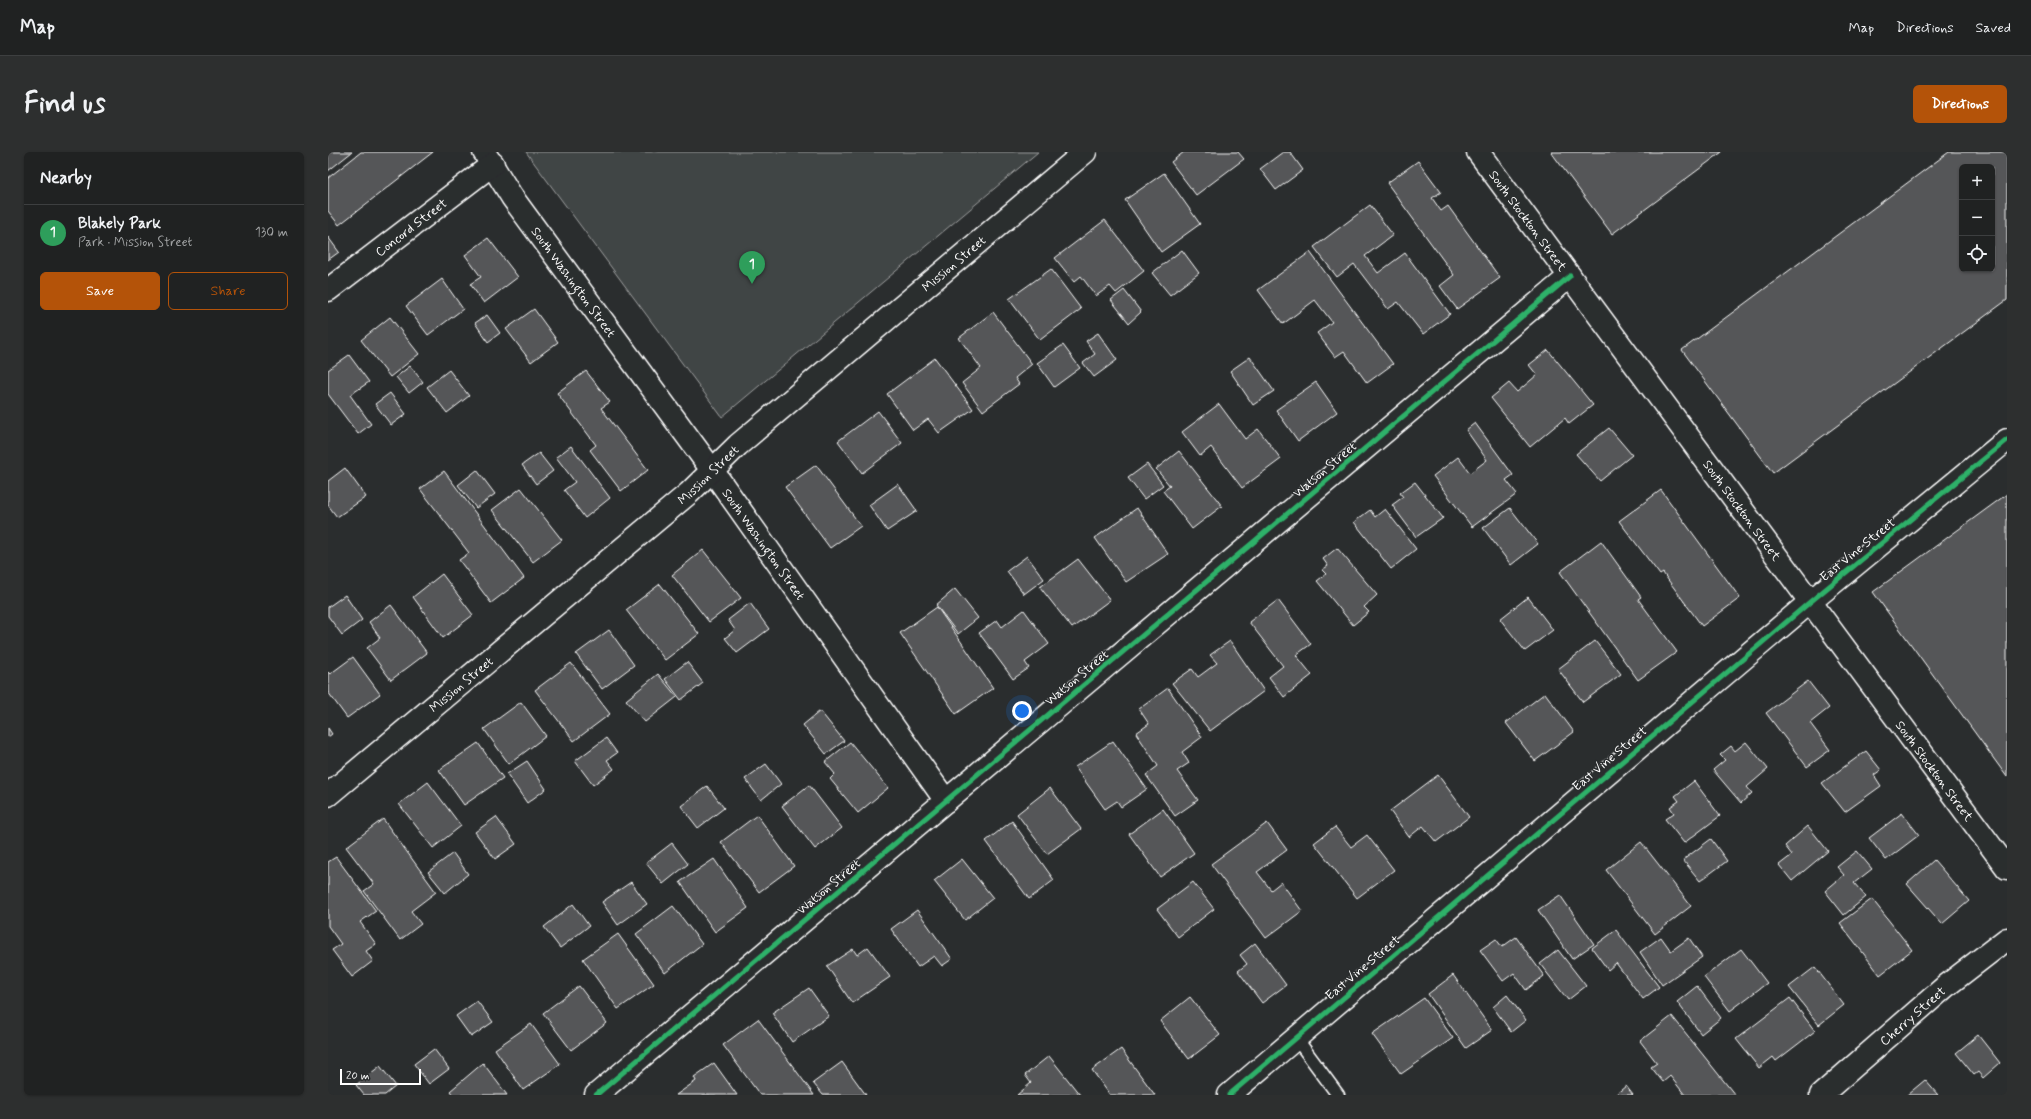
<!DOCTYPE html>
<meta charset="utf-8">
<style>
:root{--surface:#202222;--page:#2d2f2f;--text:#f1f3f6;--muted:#a2a4a5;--line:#3d3f40;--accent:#b45309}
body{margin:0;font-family:Mynerve,sans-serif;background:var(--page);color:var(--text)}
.controls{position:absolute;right:12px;top:12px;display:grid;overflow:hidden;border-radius:6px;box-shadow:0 1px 3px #0004}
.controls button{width:36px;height:36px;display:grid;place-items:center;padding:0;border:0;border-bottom:1px solid var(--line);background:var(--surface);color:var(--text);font:20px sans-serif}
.scale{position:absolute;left:12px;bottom:10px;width:81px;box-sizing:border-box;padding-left:4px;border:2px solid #fff;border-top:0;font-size:11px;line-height:14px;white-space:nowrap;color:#fff;-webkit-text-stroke:3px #2a2d2e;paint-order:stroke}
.you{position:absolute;left:694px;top:559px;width:14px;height:14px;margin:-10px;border:3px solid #fff;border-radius:50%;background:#1a73e8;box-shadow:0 0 0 6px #1a73e833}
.badge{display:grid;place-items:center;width:26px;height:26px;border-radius:50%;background:var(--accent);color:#fff;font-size:13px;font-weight:700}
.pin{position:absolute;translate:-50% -33px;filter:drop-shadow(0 1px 2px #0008)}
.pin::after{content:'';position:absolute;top:21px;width:14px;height:12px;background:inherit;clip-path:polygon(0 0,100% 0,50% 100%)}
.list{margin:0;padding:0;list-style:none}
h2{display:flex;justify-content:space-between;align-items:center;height:52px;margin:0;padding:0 16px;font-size:17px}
h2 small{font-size:13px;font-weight:400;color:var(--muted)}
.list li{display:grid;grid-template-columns:26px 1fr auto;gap:12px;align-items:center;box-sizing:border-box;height:56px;padding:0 16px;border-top:1px solid var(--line)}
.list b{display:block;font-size:15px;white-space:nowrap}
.list p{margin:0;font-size:13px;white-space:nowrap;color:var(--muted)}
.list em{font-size:13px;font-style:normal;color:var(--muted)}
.actions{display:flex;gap:8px;padding:12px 16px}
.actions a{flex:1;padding:9px 0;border:1px solid var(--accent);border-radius:6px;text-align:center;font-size:14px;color:var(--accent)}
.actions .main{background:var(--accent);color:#fff}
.icon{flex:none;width:22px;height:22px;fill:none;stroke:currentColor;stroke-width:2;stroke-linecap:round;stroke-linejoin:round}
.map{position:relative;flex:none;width:1679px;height:943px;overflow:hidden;border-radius:6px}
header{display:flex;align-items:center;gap:24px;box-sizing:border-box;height:56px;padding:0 20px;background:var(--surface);border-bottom:1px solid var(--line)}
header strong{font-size:19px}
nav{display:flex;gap:22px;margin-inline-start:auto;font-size:14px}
.intro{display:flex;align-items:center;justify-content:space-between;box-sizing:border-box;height:96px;padding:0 24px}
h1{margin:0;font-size:28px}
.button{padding:10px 18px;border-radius:6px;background:var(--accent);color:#fff;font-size:14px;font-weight:700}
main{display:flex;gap:24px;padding:0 24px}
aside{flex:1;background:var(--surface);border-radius:6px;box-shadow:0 1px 3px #0004}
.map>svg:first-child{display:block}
.green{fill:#414445;stroke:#a0a2a2}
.building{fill:#555758;stroke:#fff;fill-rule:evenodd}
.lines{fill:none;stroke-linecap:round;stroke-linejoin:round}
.lane-casing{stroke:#fff;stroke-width:15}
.street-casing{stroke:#fff;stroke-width:25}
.secondary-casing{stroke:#fff;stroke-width:25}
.lane{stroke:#2a2d2e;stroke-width:12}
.street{stroke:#2a2d2e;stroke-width:22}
.secondary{stroke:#2a2d2e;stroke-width:22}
.cycleway-casing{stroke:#2a2d2e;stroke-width:8}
.cycleway{stroke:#2db169;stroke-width:5}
.labels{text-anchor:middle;stroke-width:3;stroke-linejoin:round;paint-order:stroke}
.street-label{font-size:13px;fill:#fff;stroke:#2a2d2e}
</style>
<header>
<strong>Map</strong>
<nav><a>Map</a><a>Directions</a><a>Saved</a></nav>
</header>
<div class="intro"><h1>Find us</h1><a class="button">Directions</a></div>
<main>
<aside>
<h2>Nearby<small></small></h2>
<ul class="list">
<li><span class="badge" style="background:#2e9e5b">1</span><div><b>Blakely Park</b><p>Park · Mission Street</p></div><em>130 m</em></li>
</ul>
<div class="actions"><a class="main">Save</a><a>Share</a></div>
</aside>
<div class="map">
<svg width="1679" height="943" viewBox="0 0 1679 943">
<rect width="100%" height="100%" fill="#2a2d2e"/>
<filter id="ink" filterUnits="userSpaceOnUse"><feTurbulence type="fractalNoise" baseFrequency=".025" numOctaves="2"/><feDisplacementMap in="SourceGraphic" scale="8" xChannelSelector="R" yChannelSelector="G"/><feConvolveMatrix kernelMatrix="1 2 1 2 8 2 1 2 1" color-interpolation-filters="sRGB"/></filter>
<g filter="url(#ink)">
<path class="green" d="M198,0H710L394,265Z"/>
<path class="building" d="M0,0H24L0,19Z
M33,0H105L11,73L0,59V26Z
M856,0H910L916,7L868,43L843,10Z
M955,0H962L975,18L948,38L932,17Z
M1223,0H1394L1284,82Z
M1621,0H1679V148L1445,321L1354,198ZM1634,15H1664V117H1634Z
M1090,9L1113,40L1104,46L1113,59L1120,54L1172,126L1129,157L1112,134L1126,123L1059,31Z
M836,21L872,72L833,100L797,48Z
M1042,53L1065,83L1037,104L1050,121L1077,101L1122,162L1095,182L1070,150L1060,157L1026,112L1009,125L986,95Z
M777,68L816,119L788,141L782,134L768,144L753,124L746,130L727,106Z
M0,85L11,100L0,108Z
M160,86L190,125L156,151L142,132L153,125L137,103Z
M854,98L871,121L842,143L824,121Z
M982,100L1065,212L1039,231L1016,199L1007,205L989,181L1004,170L987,148L955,172L930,138Z
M723,117L753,157L712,188L681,147Z
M114,127L135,157L100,183L78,154Z
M796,138L813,160L801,171L783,148Z
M206,157L230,190L203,210L178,177Z
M665,160L704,212L687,226L691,232L655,259L634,231L653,216L631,186Z
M159,163L172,181L160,190L147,171Z
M62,165L91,202L62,225L33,188Z
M770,181L789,208L766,225L755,211L767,202L758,189Z
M735,193L752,216L726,235L709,211Z
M1220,198L1265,253L1241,272L1237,266L1202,295L1163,246L1181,231L1189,240L1209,223L1201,213Z
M21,203L41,230L22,243L43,272L30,282L0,242V218Z
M922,205L946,239L925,253L902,219Z
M607,206L645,257L611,281L600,267L585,278L559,242Z
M82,214L95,230L81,241L68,225Z
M121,218L141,244L119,261L99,235Z
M258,219L282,250L273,256L320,318L293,339L262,298L268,293L229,241Z
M988,230L1009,260L970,289L948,258Z
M62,241L78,262L63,273L47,252Z
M891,252L917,287L930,277L953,307L914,336L883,295L872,304L854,280Z
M550,259L574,291L534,321L510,289Z
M1147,271L1185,323L1178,328L1189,342L1144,375L1105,324L1130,305L1142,321L1159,308L1138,278Z
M1281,276L1304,303L1272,329L1248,302Z
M243,294L282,346L257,366L236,338L247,330L228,305Z
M851,299L894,354L864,377L835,339L842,334L828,317Z
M211,301L225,319L208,332L194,313Z
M819,312L835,333L816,347L800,326Z
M488,313L533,374L502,396L457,335Z
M17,316L38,345L9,365L0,353V329Z
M149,318L167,342L148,356L130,333Z
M116,319L196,426L163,451L131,408L141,401L92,337Z
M1087,330L1115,366L1088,385L1064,353L1075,345L1072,341Z
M570,332L589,359L559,379L541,353Z
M193,336L234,388L205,410L164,358Z
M1333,338L1412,446L1374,474L1335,421L1332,423L1291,369Z
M1679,342V625L1545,440Z
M809,356L840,402L798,430L767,386Z
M1182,356L1210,392L1183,413L1155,376Z
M1057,357L1088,397L1063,417L1026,370L1042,358L1047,365Z
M1273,389L1313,445L1310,447L1349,500L1310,528L1232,420Z
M1009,396L1049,443L1036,455L1041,460L1025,473L989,429L998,422L994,418L1000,414L995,407Z
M375,398L413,446L381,470L344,423Z
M699,404L716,427L696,442L679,419Z
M750,407L782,448L744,476L712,435Z
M114,422L145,463L115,486L85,445Z
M332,432L371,482L337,508L298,458Z
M627,437L650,466L630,482L608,453Z
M17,443L34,468L14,483L0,464V455Z
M1200,445L1225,478L1197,499L1172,467Z
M950,448L983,492L968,503L984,523L956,545L941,525L955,514L921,470Z
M422,451L441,477L409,501L397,486L407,478L400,468Z
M63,453L99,501L63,528L39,496L52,486L41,470Z
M609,455L665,536L628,562L572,481Z
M696,458L721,492L697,510L701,516L685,527L651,481L669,468L674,475Z
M281,478L306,513L274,537L248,502Z
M902,489L936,539L882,579L844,531L864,517L870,525L889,511L882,503Z
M1267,489L1293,522L1255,550L1230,517Z
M25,505L52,542L19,566L0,540V520L2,522Z
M359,510L375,531L353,548L337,527Z
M243,511L282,562L246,589L207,538Z
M330,522L349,545L317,570L298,548Z
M1480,529L1501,556L1482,571L1502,598L1479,615L1438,561Z
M840,536L874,585L854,600L861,611L849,619L870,648L847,664L818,623L830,614L808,581L821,572L811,557Z
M1217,541L1246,580L1207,609L1178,571Z
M193,550L218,584L181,612L156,577Z
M492,559L516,589L498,602L475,573Z
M0,576L4,582L0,585Z
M278,586L289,601L279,608L286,617L265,633L247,609Z
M785,589L819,637L793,655L789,649L777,657L747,615Z
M522,590L560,636L530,661L502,627L507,622L497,610Z
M1418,590L1440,617L1419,635L1424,641L1413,651L1385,618L1397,608L1392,603L1403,594L1407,599Z
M150,591L175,626L136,653L111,618Z
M1538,599L1553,618L1546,623L1553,634L1517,660L1494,631Z
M199,609L218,637L199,651L179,622Z
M438,612L453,632L433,648L417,627Z
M1110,623L1141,665L1108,690L1095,674L1081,685L1062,659Z
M1366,629L1392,664L1356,691L1337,667L1346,661L1342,655L1351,649L1347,644Z
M100,630L133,674L105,696L71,652Z
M481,633L514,676L487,697L454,654Z
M379,634L396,656L370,676L353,654Z
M722,636L753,677L719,702L689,662Z
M835,657L866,701L832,725L801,682Z
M1574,661L1591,683L1558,708L1541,686Z
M429,663L466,714L431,740L393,690Z
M168,665L188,692L167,707L147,680Z
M55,667L108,740L83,759L93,772L72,788L36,739L46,732L18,695Z
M684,669L726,728L701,747L658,689Z
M939,671L959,698L929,720L943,738L953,730L974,759L938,786L883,712Z
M1480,674L1500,699L1464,729L1451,713L1464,703L1457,694Z
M1007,675L1023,695L1039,683L1066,718L1029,746L986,691Z
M1383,687L1399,709L1372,729L1355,708Z
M1313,690L1363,754L1327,782L1278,718Z
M344,691L360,712L335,732L318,711Z
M1529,699L1544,717L1526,731L1538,745L1516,763L1497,739L1516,723L1509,715Z
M125,701L140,722L117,741L100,720Z
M8,705L48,759L32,770L48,792L38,799L45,809L24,825L4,798L13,792L0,774V710Z
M386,707L420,756L387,780L352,730Z
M634,707L665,746L637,768L606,729Z
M1606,708L1641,749L1614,772L1579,732Z
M303,730L319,752L290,773L274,750Z
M865,730L886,757L850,785L829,757Z
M1232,743L1266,792L1244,807L1210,758Z
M1544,747L1584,798L1552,823L1512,771Z
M245,752L261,774L232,796L216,775Z
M345,754L374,792L337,821L308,782Z
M589,758L624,807L614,814L606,804L590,815L563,777Z
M1288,778L1331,835L1315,847L1288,811L1280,818L1264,796Z
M290,782L326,832L290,857L255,807Z
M1188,785L1216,824L1198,838L1186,821L1175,829L1152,798L1168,787L1174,795Z
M1333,785L1343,799L1361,786L1374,805L1334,833L1312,800Z
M927,791L958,833L934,851L910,819L919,812L912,803Z
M540,795L562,825L524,851L499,814L525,797L529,803Z
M1413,797L1439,831L1402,859L1376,825Z
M1230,798L1258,834L1240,848L1212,812Z
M1487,815L1516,853L1491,873L1461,835Z
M1125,823L1164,878L1138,896L1100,842Z
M251,834L279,871L243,898L215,861Z
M1369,834L1393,866L1373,882L1349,850Z
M481,836L501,864L464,890L444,861Z
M1179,843L1198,868L1183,880L1165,855Z
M862,845L892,883L861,907L832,869Z
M1096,846L1125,886L1073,922L1044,882Z
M1462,846L1487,879L1448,909L1445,905L1431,916L1408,887Z
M149,849L165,870L143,885L128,864Z
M1344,864L1407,943H1357L1342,924L1335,930L1323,915L1329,911L1312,889Z
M430,867L486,943H432L395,893Z
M203,872L232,912L195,938L167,897Z
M1650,883L1672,911L1655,926L1650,920L1646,923L1628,901Z
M106,897L121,917L101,932L86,912Z
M793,897L827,943H782L764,918Z
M721,904L752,943H689L703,931L697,923Z
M514,910L538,943H495L485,931Z
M155,911L179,943H125L122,939Z
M386,911L409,943H348L368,929L366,925Z
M52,914L68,934L57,943H36L28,933Z
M1597,928L1610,943H1579Z
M1298,934L1305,943H1287Z"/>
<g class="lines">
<defs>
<path id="lane" d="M968,886L1010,943"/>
<g id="street">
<path id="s1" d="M156,0L184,45L384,318L618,649"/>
<path id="s2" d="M0,138L165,12"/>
<path id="s3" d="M0,643L361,341L410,293L757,0"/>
<path d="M268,943L1242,124"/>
<path d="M901,943L1482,450L1679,288"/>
<path id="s4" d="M1493,943L1618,834L1679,787"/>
</g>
<g id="secondary">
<path id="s5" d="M1150,0L1679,716"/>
</g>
</defs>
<use href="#lane" class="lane-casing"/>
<use href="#street" class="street-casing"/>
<use href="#secondary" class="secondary-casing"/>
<use href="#lane" class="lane"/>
<use href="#street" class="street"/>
<use href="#secondary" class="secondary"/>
<defs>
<path id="cycleway" d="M268,943L1242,124
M901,943L1482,450L1679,288"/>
</defs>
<use href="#cycleway" class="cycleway-casing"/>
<use href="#cycleway" class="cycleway"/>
</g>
</g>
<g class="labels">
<g class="street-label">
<text dy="5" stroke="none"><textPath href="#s5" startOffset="85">South Stockton Street</textPath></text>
<text dy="5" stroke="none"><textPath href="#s2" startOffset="104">Concord Street</textPath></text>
<text dy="5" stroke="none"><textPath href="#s3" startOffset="821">Mission Street</textPath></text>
<text dy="5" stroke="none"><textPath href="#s1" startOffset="158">South Washington Street</textPath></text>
<text transform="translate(996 317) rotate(-40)" y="5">Watson Street</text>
<text dy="5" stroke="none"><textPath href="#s3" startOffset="497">Mission Street</textPath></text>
<text dy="5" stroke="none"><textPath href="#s5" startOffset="445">South Stockton Street</textPath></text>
<text dy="5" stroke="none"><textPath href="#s1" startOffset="482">South Washington Street</textPath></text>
<text transform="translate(1529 397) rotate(-39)" y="5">East Vine Street</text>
<text transform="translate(748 525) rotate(-40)" y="5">Watson Street</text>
<text dy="5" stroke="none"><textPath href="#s3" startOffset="173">Mission Street</textPath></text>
<text transform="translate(1281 606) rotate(-40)" y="5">East Vine Street</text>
<text dy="5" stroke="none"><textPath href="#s5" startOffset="769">South Stockton Street</textPath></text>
<text transform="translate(500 734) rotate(-40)" y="5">Watson Street</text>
<text transform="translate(1034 815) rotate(-40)" y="5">East Vine Street</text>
<text dy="5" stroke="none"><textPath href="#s4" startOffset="121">Cherry Street</textPath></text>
</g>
</g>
</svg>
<div class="controls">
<button>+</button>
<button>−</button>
<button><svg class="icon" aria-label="locate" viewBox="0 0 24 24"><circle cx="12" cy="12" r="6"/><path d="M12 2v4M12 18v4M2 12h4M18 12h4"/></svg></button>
</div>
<div class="scale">20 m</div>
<div class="you"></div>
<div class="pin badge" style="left:424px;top:132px;background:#2e9e5b">1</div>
</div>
</main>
